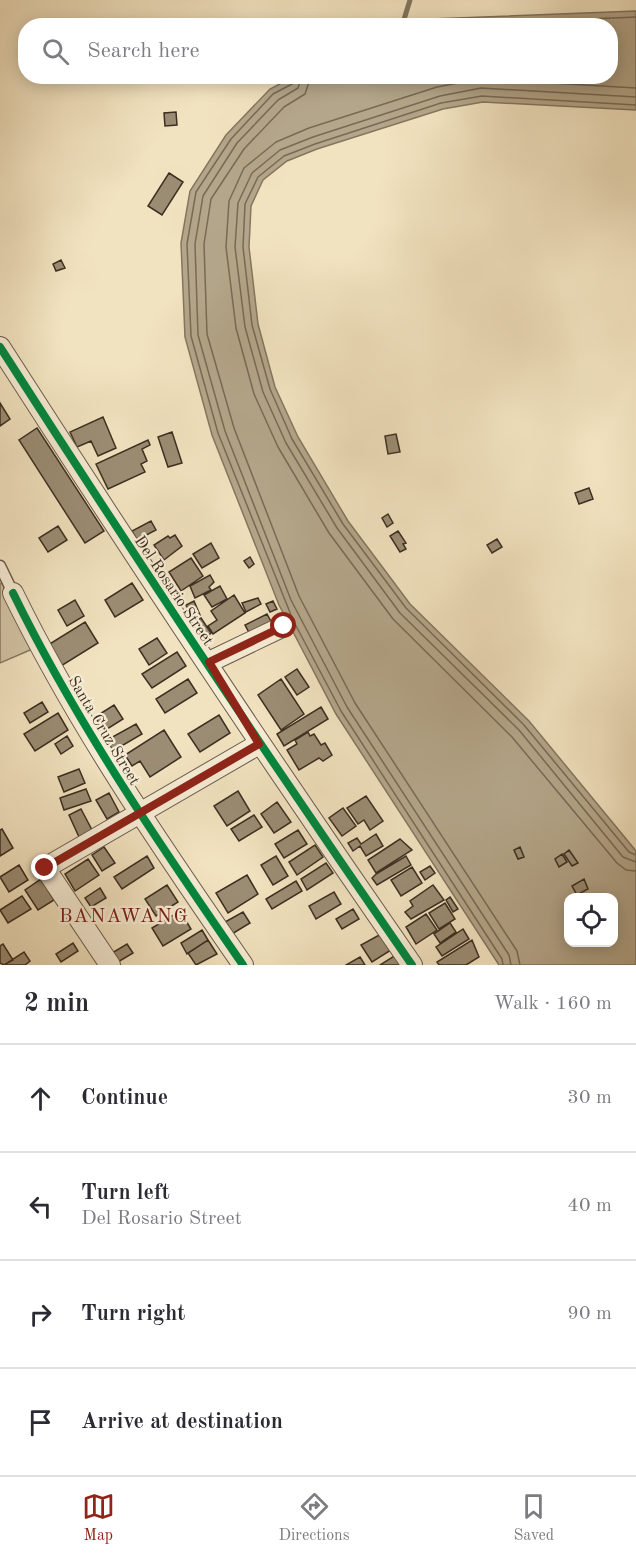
<!DOCTYPE html>
<meta charset="utf-8">
<style>
:root{--surface:#fff;--page:#f7f7f7;--text:#2b2b33;--muted:#7c7c81;--line:#e1e1e2;--accent:#8f2418}
body{margin:0;font-family:"Old Standard TT",serif;background:var(--page);color:var(--text)}
.controls{position:absolute;right:18px;bottom:18px;display:grid;overflow:hidden;border-radius:12px;box-shadow:0 3px 15px #0003}
.controls button{width:54px;height:54px;display:grid;place-items:center;padding:0;border:0;border-bottom:2px solid var(--line);background:var(--surface);color:var(--text);font:30px sans-serif}
.stop{position:absolute;width:18px;height:18px;margin:-14px;border:4px solid #8f2418;border-radius:50%;background:#fff}
.stop.end{background:#8f2418;border-color:#fff;box-shadow:0 2px 6px #0008}
.list{margin:0;padding:0;list-style:none}
h2{display:flex;justify-content:space-between;align-items:center;height:78px;margin:0;padding:0 24px;font-size:26px}
h2 small{font-size:20px;font-weight:400;color:var(--muted)}
.list li{display:grid;grid-template-columns:39px 1fr auto;gap:18px;align-items:center;box-sizing:border-box;height:108px;padding:0 24px;border-top:2px solid var(--line)}
.list b{display:block;font-size:22px;white-space:nowrap}
.list p{margin:0;font-size:20px;white-space:nowrap;color:var(--muted)}
.list em{font-size:20px;font-style:normal;color:var(--muted)}
.icon{flex:none;width:33px;height:33px;fill:none;stroke:currentColor;stroke-width:2;stroke-linecap:round;stroke-linejoin:round}
.map{position:relative;flex:none;width:636px;height:965px;overflow:hidden}
.search{position:absolute;background:var(--surface);box-shadow:0 3px 15px #0003;left:18px;right:18px;top:18px;height:66px;display:flex;align-items:center;gap:15px;box-sizing:border-box;padding:0 21px;border-radius:24px;color:var(--muted);font-size:22px}
.sheet{height:510px;background:var(--surface)}
nav{display:flex;justify-content:space-around;align-items:center;box-sizing:border-box;height:84px;border-top:2px solid var(--line);background:var(--surface);font-size:16px;color:var(--muted)}
nav a{display:grid;justify-items:center;gap:3px}
nav .on{color:var(--accent)}
.map>svg:first-child{display:block}
.green{fill:#d3c4a5;stroke:#887a64;stroke-width:1.5}
.water{fill:#b4a68a;stroke:#847660;stroke-width:1.5;fill-rule:evenodd}
.lines{fill:none;stroke-linecap:round;stroke-linejoin:round}
.shore{stroke:#786a56;stroke-width:1.5}
.stream{stroke:#847660;stroke-width:5}
.building{fill:#9b8d74;stroke:#3c2f22;stroke-width:1.5}
.lane-casing{stroke:#6a5c4a;stroke-width:13}
.street-casing{stroke:#6a5c4a;stroke-width:22}
.lane{stroke:#f7edd6;stroke-width:10}
.street{stroke:#f7edd6;stroke-width:20}
.cycleway-casing{stroke:#f7edd6;stroke-width:11}
.cycleway{stroke:#00873e;stroke-width:8}
.route{stroke:#8f2418;stroke-width:8}
.labels{text-anchor:middle;stroke-width:4.5;stroke-linejoin:round;paint-order:stroke}
.street-label{font-size:16px;fill:#3c2f22;stroke:#f7edd6}
.quarter-label{font-size:20px;letter-spacing:1.5px;fill:#7a1f14;stroke:#f7edd6}
</style>
<div class="map">
<svg width="636" height="965" viewBox="0 0 636 965">
<rect width="100%" height="100%" fill="#f2e3c0"/>
<filter id="stains"><feTurbulence type="fractalNoise" baseFrequency=".00333" numOctaves="4"/><feColorMatrix values="0 0 0 0 .2 0 0 0 0 .09 0 0 0 0 .02 0 0 0 .5 -.17"/></filter>
<radialGradient id="worn" r=".72"><stop offset=".6" stop-color="#630" stop-opacity="0"/><stop offset="1" stop-color="#630" stop-opacity=".3"/></radialGradient>
<path class="green" d="M8,580L37,647L0,663V584Z"/>
<path class="water" d="M636,11V110L483,102L443,109L317,149L287,161L263,180L251,206L249,247L258,324L275,387L298,437L348,521L410,604L529,721L636,851V965H499L336,714L279,605L212,435L185,337L181,243L190,191L226,135L270,89L293,77L610,76V26L398,25L430,19ZM568,897H614V942H568Z"/>
<g class="lines">
<path class="shore" d="M426,26L636,17
M302,76L298,88L278,100L237,143L203,196L195,244L198,335L225,431L291,600L347,707L509,955L511,965
M311,76L305,94L284,107L244,149L211,199L204,244L207,334L234,428L299,596L355,703L517,951L520,965
M636,88L480,79L437,87L309,128L276,142L244,168L229,201L226,247L236,328L254,394L278,447L329,533L393,619L512,737L617,863L626,870L636,871
M636,97L481,88L440,96L313,137L280,150L252,173L238,203L235,247L245,327L263,392L286,443L337,528L400,613L519,730L623,857L636,862
M636,105L482,96L441,103L315,144L284,156L258,177L245,204L243,247L252,325L270,389L292,439L343,524L406,608L524,725L629,852L636,855
M293,620L218,433L191,336L187,244L196,192L231,139L273,94L292,84L294,76
M294,622L341,711L502,959L503,965"/>
<path class="stream" d="M402,26L410,0"/>
</g>
<path class="building" d="M176,112L177,125L165,126L164,113Z
M169,173L183,182L162,215L148,206Z
M61,260L65,268L56,271L53,264Z
M0,403L10,419L0,426Z
M103,417L116,448L98,456L91,441L77,447L70,432Z
M37,428L104,531L85,543L19,440Z
M172,432L182,463L168,467L158,437Z
M396,434L400,452L388,454L385,436Z
M148,440L150,445L142,449L147,461L141,464L145,472L108,489L96,464Z
M589,488L593,499L579,504L575,493Z
M388,514L393,523L387,527L382,518Z
M151,521L156,530L139,539L136,538L132,531Z
M58,526L67,540L48,552L39,538Z
M398,531L406,543L403,544L406,549L400,552L390,536Z
M175,535L182,546L164,560L154,545L168,536L170,538Z
M497,539L502,547L492,553L487,545Z
M145,541L153,555L140,562L131,549Z
M211,543L219,558L202,568L193,554Z
M250,557L254,564L249,568L244,561Z
M191,558L203,576L181,591L169,572Z
M210,575L214,582L209,587L211,590L195,598L190,586Z
M132,583L143,600L115,617L105,600Z
M220,586L227,599L212,607L204,595Z
M234,595L245,613L213,634L208,626L217,620L211,611Z
M258,598L261,604L246,612L242,603Z
M75,600L84,616L67,626L58,610Z
M194,601L200,615L193,619L186,605Z
M273,601L277,609L270,612L266,604Z
M267,614L274,627L252,638L245,625Z
M201,618L211,633L205,638L195,622Z
M85,622L98,643L61,666L48,645Z
M157,638L167,653L149,665L139,649Z
M177,652L186,666L152,688L142,674Z
M297,669L309,687L297,695L285,677Z
M188,679L197,693L165,713L156,699Z
M281,679L304,714L281,730L258,695Z
M42,702L48,712L30,723L24,713Z
M114,705L123,719L104,731L95,717Z
M321,707L328,719L284,746L277,734Z
M58,713L68,730L35,751L24,734Z
M219,715L230,733L200,752L188,734Z
M136,724L142,734L113,751L107,740Z
M164,730L181,757L150,777L140,761L132,766L125,755Z
M308,732L310,736L314,734L321,745L325,743L332,755L323,761L319,758L299,770L287,750L297,744L295,740Z
M67,736L73,746L61,754L55,744Z
M79,769L85,783L64,792L58,777Z
M86,789L91,801L64,810L60,798Z
M238,791L250,811L227,826L214,806Z
M109,793L119,812L107,819L96,800Z
M366,796L383,821L370,830L364,820L358,824L347,808Z
M277,802L291,822L274,833L261,814Z
M343,808L356,826L342,836L329,818Z
M81,809L92,830L79,837L69,815Z
M254,815L262,827L239,841L231,829Z
M2,829L13,848L0,856V830Z
M298,830L307,844L284,858L275,844Z
M376,834L383,846L366,856L360,846L353,851L348,843L357,838L361,844Z
M400,839L412,850L376,873L368,860Z
M315,845L323,857L297,875L289,862Z
M104,847L115,863L102,871L92,855Z
M520,847L524,857L518,859L514,850Z
M569,850L578,863L572,866L564,854Z
M562,854L567,862L559,867L555,859Z
M147,856L154,868L122,889L114,877Z
M276,856L288,876L273,885L261,865Z
M406,856L411,865L377,885L372,878L376,874Z
M88,859L99,875L75,891L65,874Z
M326,863L333,873L307,890L301,879Z
M19,865L28,880L9,892L0,877Z
M430,866L435,873L425,880L420,872Z
M412,867L422,883L401,896L391,880Z
M247,875L258,894L228,913L216,893Z
M41,879L54,900L38,910L25,890Z
M584,879L588,889L577,895L572,886Z
M296,881L302,891L272,909L266,899Z
M167,885L178,902L156,916L145,899Z
M433,885L444,900L411,919L405,912L413,906L410,901Z
M100,888L106,898L91,907L85,898Z
M334,892L341,904L316,919L309,906Z
M22,896L31,909L8,923L0,910Z
M450,897L458,909L453,912L446,900Z
M445,903L455,919L439,929L429,913Z
M353,909L359,919L342,929L336,919Z
M180,911L191,929L163,946L152,928Z
M243,912L250,923L232,934L225,922Z
M426,914L437,930L416,944L406,927Z
M450,923L456,932L440,943L434,934Z
M463,929L469,939L442,956L436,947Z
M202,930L208,940L187,954L181,943Z
M381,934L391,950L372,962L361,945Z
M208,940L217,954L196,965L188,953Z
M472,940L479,957L466,965H439L437,962Z
M73,943L78,951L61,962L56,954Z
M3,944L13,960L4,965L0,963V946Z
M127,944L133,953L118,962L112,953Z
M24,952L30,961L25,965H4Z
M399,953L406,965H380Z
M360,957L365,965H346Z"/>
<g class="lines">
<defs>
<path id="lane" d="M0,566L13,593"/>
<path id="street" d="M0,347C134,556 271,762 412,965
M13,593C77,724 160,845 243,965
M209,662L284,626
M110,965L45,868L259,744"/>
</defs>
<use href="#lane" class="lane-casing"/>
<use href="#street" class="street-casing"/>
<use href="#lane" class="lane"/>
<use href="#street" class="street"/>
<defs>
<path id="cycleway" d="M0,347C134,556 271,762 412,965
M13,593C77,724 160,845 243,965"/>
</defs>
<use href="#cycleway" class="cycleway-casing"/>
<use href="#cycleway" class="cycleway"/>
</g>
<g class="lines">
<path class="route" d="M45,868L259,744L209,662L284,626"/>
</g>
<g class="labels">
<g class="street-label">
<text transform="translate(175 590) rotate(56)" y="6">Del Rosario Street</text>
<text transform="translate(105 730) rotate(59)" y="6">Santa Cruz Street</text>
</g>
<g class="quarter-label">
<text x="124" y="922">BANAWANG</text>
</g>
</g>
<rect width="100%" height="100%" filter="url(#stains)"/>
<rect width="100%" height="100%" fill="url(#worn)"/>
</svg>
<div class="controls">
<button><svg class="icon" aria-label="locate" viewBox="0 0 24 24"><circle cx="12" cy="12" r="6"/><path d="M12 2v4M12 18v4M2 12h4M18 12h4"/></svg></button>
</div>
<div class="stop" style="left:284px;top:626px"></div>
<div class="stop end" style="left:45px;top:868px"></div>
<div class="search"><svg class="icon" aria-label="search" viewBox="0 0 24 24"><circle cx="10" cy="10" r="6"/><path d="M15 15l6 6"/></svg>Search here</div>
</div>
<section class="sheet">
<h2>2 min<small>Walk · 160 m</small></h2>
<ul class="list">
<li><svg class="icon" aria-label="ahead" viewBox="0 0 24 24"><path d="M12 20V5M6 11l6-6 6 6"/></svg><div><b>Continue</b></div><em>30 m</em></li>
<li><svg class="icon" aria-label="left" viewBox="0 0 24 24"><path d="M17 20v-9H6M10 6l-5 5 5 5"/></svg><div><b>Turn left</b><p>Del Rosario Street</p></div><em>40 m</em></li>
<li><svg class="icon" aria-label="right" viewBox="0 0 24 24"><path d="M7 20v-9h11M14 6l5 5-5 5"/></svg><div><b>Turn right</b></div><em>90 m</em></li>
<li><svg class="icon" aria-label="arrive" viewBox="0 0 24 24"><path d="M6 21V4h12l-3 4 3 4H6"/></svg><div><b>Arrive at destination</b></div></li>
</ul>
</section>
<nav>
<a class="on"><svg class="icon" aria-label="map" viewBox="0 0 24 24"><path d="M3 6l6-2 6 2 6-2v14l-6 2-6-2-6 2zM9 4v14M15 6v14"/></svg>Map</a>
<a><svg class="icon" aria-label="directions" viewBox="0 0 24 24"><path d="M12 3l9 9-9 9-9-9zM9 14v-3h6M13 9l2 2-2 2"/></svg>Directions</a>
<a><svg class="icon" aria-label="saved" viewBox="0 0 24 24"><path d="M7 4h10v16l-5-4-5 4z"/></svg>Saved</a>
</nav>
